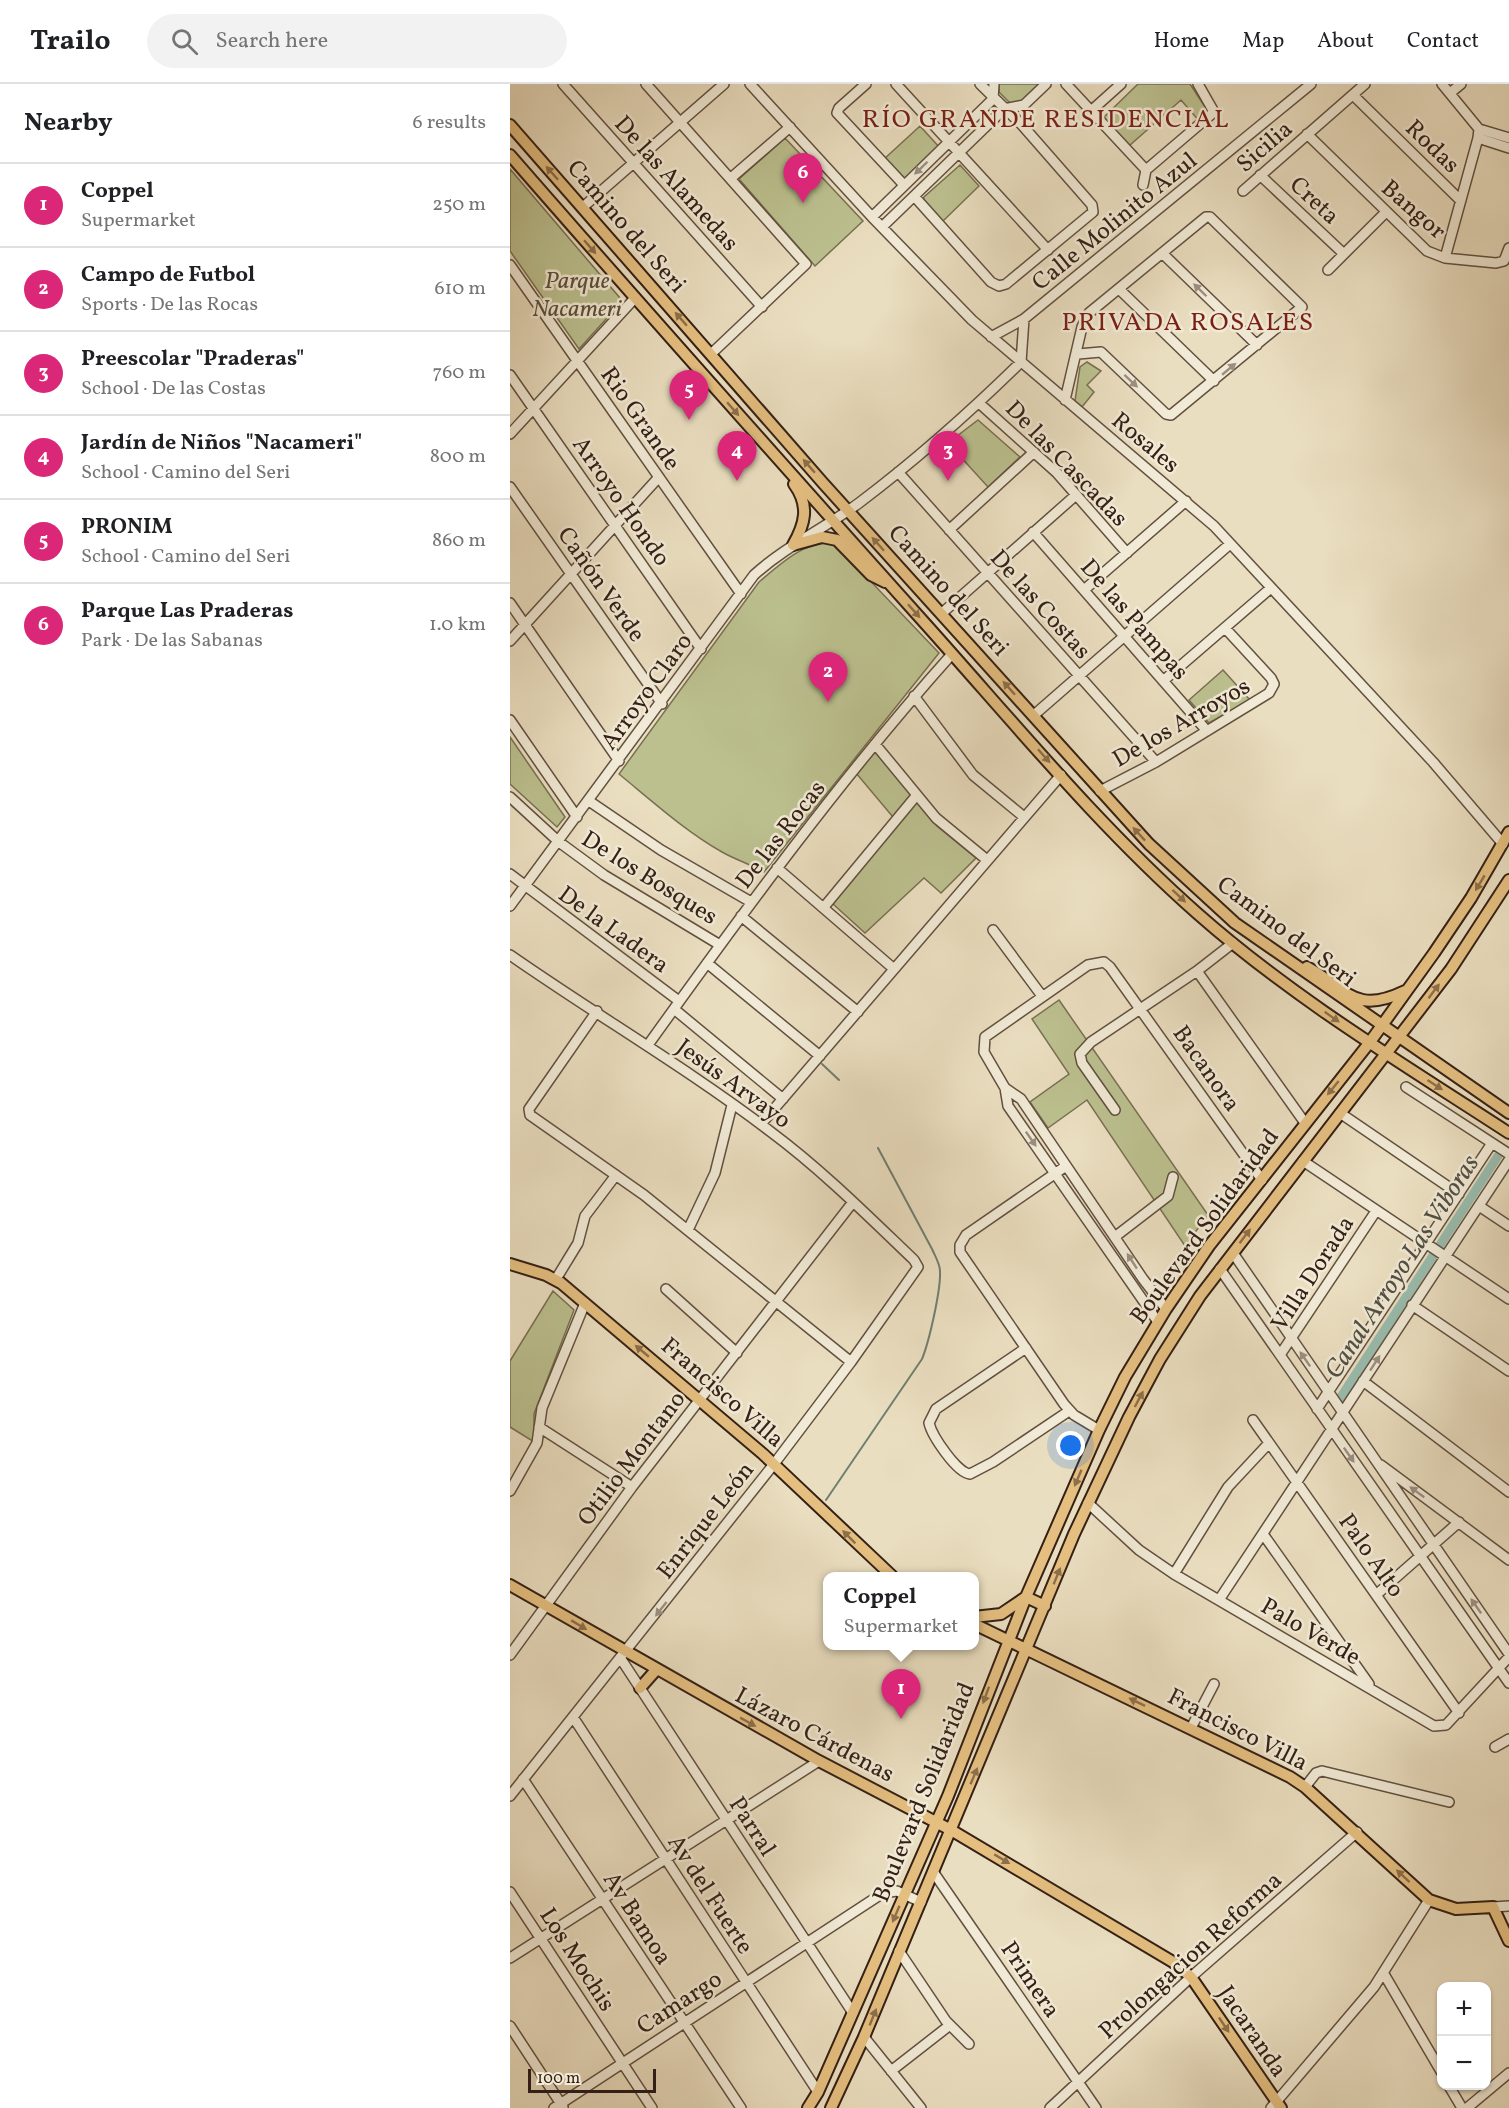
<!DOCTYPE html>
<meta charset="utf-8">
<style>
:root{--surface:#fff;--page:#f2f2f2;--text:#202124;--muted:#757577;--line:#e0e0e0;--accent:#db2777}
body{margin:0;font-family:Vollkorn,serif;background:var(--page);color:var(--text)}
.controls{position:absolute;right:18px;bottom:18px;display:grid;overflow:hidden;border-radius:12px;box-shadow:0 2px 4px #0004}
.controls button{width:54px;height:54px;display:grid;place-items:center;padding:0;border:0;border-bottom:2px solid var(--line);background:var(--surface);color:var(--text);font:30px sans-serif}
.scale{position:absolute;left:18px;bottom:15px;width:128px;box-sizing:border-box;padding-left:6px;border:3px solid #342016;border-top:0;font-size:16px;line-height:21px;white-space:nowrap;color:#342016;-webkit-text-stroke:4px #f1ead6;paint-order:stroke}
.you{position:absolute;left:561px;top:1362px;width:21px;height:21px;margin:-15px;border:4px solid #fff;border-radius:50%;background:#1a73e8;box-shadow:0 0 0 9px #1a73e833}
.badge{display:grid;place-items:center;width:39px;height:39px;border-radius:50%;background:var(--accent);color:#fff;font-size:20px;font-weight:700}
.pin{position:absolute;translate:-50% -50px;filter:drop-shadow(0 2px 3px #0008)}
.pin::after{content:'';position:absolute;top:32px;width:21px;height:18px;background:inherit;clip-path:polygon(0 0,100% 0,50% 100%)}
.popup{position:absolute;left:313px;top:1488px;width:156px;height:78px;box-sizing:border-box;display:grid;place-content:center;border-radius:12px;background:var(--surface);filter:drop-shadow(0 2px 4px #0005);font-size:20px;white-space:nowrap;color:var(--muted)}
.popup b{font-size:22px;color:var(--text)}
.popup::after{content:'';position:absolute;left:50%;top:100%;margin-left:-12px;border:12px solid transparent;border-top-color:var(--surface)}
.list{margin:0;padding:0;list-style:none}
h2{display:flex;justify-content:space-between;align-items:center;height:78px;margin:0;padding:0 24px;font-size:26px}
h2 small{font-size:20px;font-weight:400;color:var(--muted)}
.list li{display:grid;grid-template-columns:39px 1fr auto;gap:18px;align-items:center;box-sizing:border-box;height:84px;padding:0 24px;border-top:2px solid var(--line)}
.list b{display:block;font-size:22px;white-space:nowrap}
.list p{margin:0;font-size:20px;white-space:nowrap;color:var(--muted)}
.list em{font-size:20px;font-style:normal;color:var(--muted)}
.icon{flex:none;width:33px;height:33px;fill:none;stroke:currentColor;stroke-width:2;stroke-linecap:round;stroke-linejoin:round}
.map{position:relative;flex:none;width:999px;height:2024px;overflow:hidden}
header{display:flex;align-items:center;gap:36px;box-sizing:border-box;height:84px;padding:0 30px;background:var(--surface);border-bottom:2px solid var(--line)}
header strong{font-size:28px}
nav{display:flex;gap:33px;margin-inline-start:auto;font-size:21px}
.search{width:420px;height:54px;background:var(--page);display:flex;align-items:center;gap:15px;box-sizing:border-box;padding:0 21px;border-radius:33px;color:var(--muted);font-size:22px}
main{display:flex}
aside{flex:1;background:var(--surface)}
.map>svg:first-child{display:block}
.green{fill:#bcc08f;stroke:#787052;stroke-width:1.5}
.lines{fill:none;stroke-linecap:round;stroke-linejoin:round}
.stream{stroke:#707e71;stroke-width:2}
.canal{stroke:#98bcae;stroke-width:9}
.minor-casing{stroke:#625040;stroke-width:12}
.major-casing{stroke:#342016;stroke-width:14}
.minor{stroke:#f1ead6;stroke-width:9}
.major{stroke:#e5bf80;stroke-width:10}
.oneway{fill:#9c8f80}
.oneway2{fill:#8c704b}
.labels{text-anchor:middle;stroke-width:5;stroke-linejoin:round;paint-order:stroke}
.street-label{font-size:24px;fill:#342016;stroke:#f1ead6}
.park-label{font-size:24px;font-style:italic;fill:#5d503a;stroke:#f1ead6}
.neighbourhood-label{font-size:26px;letter-spacing:1.5px;fill:#7a1f14;stroke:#f1ead6}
.water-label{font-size:26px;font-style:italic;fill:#524f44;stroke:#f1ead6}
</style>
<header>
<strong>Trailo</strong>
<div class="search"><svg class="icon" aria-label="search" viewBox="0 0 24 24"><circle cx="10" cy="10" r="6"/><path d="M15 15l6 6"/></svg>Search here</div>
<nav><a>Home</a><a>Map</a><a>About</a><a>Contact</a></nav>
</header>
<main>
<aside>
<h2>Nearby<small>6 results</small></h2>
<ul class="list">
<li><span class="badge">1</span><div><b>Coppel</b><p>Supermarket</p></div><em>250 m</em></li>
<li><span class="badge">2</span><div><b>Campo de Futbol</b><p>Sports · De las Rocas</p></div><em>610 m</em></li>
<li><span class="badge">3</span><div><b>Preescolar &quot;Praderas&quot;</b><p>School · De las Costas</p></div><em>760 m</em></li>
<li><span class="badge">4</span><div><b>Jardín de Niños &quot;Nacameri&quot;</b><p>School · Camino del Seri</p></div><em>800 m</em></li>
<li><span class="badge">5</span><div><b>PRONIM</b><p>School · Camino del Seri</p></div><em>860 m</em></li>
<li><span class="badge">6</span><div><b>Parque Las Praderas</b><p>Park · De las Sabanas</p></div><em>1.0 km</em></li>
</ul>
</aside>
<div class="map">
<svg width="999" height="2024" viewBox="0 0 999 2024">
<rect width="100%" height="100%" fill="#eadec0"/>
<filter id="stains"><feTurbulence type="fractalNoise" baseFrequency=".00333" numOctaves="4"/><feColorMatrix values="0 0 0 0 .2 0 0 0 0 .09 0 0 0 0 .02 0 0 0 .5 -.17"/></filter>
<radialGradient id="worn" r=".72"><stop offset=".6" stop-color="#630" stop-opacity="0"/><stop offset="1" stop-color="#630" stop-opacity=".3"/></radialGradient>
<path class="green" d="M489,0H533L511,21H502L489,8Z
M628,0H680L699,29L690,38L671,16L619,62L593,34Z
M410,42L430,64L394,98L373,76Z
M275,54L353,137L305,182L229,95Z
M450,81L469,102L432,138L413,118L414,113Z
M0,85L110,214L108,222L69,265L0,167Z
M577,278L591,287L577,301L584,308L572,323L565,317L570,283Z
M468,336L510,373L478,403L438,359Z
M318,459L329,464L429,569L254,788C240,780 226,776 212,768C175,747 142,717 109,690L249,498C267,483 293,458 318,459Z
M713,586L740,616L699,639L679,616Z
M0,653L55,733L47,743L0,700Z
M365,665L427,742L466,774L431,809L414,794L355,849L323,820L388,739L346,689Z
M549,916L698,1131L675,1162L577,1016L538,1044L520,1018L559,990L522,935Z
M43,1207L64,1226L24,1330V1358L0,1343V1277Z"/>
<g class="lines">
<path class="stream" d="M312,980L329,996
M316,1416L412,1275C419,1258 431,1206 430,1187C430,1180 425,1172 422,1165L368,1064"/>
<path class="canal" d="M829,1316L988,1072"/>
<defs>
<path id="minor" d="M53,0L252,223
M136,0L296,180L201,270
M240,0L362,133L462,236L704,442L923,678L993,760
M356,0L329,24L327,29L394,101
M386,0L538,166
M556,0L636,86L704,28L688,0
M932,0L969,45L999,54
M940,9L951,0
M843,11L950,116
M582,26L611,0
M797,50L917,167L935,174L986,179L994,177L999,164
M968,54L999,64
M750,91L834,170
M221,94L280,43
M633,101L636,86
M733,107L855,0
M404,112L481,198L489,202L496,200L583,128L582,121L512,41L470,0
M73,123L214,0
M362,133L483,15L484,0
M372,143L494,25L514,21L536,0
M652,169L747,261
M935,174L968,54L969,45
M0,181L231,510
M818,186L876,128
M609,205L704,297
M481,253L514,235L801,0
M0,291L191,565
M555,316L572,243L579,229L696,133H700L792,223L661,331L656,330L591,268L568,270
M469,319L547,389L617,469
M0,350L125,214
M388,388L646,678
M0,403L152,620
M439,446L524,368
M523,448L697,647
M574,506L676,417
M0,519L109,677
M431,530L566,411
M0,557L149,393
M653,597L761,504
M404,612L463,691L514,733
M524,631L720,460
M0,636L67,733
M365,660L426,734L477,776
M590,707L646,678L759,609L764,600L761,594L715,544
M0,713L49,758L94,791L210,861
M79,717L151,766L241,818
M267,784L384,885
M0,790L169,917
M0,822L244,491C276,462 315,444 349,419C406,376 460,328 511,278L514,235
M314,823L406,712
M231,832L348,928
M483,846L532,912
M0,871C86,931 177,984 261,1048C312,1086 358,1132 404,1176L408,1183L341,1278L264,1380L0,1712
M197,879L310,972
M687,887L795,1039
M164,925L273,1015
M87,927L19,1025L20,1031L134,1111L341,1278
M138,961C234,827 332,693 442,570
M896,1003L999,1070
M495,1004L511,1015L633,1195L656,1225
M605,1026L572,979L570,970L581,958L687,887L723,859
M830,1029L949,1110
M251,1040L551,691
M793,1077L999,1215
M556,1082L456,1151L450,1161V1168L554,1320L564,1331L589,1346
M969,1122L999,1142
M178,1146L205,1089L222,1021
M606,1152L658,1112L663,1093
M723,1169L999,1570
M710,1185L999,1599
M46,1195L68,1159L75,1132L106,1091
M156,1205L227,1269
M902,1221L999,1287
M648,1238L498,1022L495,1004L474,968L475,953L578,881L594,878L600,883L752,1096
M516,1264L426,1325L419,1339C422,1352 447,1389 460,1390L483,1378L559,1327
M770,1271L866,1127
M853,1297L999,1408
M807,1325L982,1059
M743,1336L949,1629
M29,1343L122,1403
M871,1381L999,1476
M0,1407L27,1359L32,1324L75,1219
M578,1419L629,1466L664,1490L924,1642L936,1641L999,1573
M753,1450L859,1600
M664,1490L718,1403L759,1359
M866,1511L949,1438
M709,1516L999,1076
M0,1571L122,1403L343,1118
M111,1575L343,1929
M63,1633L308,2008
M681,1644L704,1600
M985,1663L999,1655
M13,1695L231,2024
M795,1703L806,1689L812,1687L939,1718
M424,1789L586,2024
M0,1808L142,2024
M983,1823L999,1822
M389,1867L436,1937L459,1960
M0,1874L309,1677
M874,1890L932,1989
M0,1942L53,2023
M354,1953L411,2024
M381,1987L440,1941
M939,2002L952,2024
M44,2024L373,1809L387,1807L411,1818
M540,2024L681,1893L847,1748
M761,2024L864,1903L919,1816
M957,2024L999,1989"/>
<path id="major" d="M0,41L313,399L639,760L725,839L999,1029
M0,71C136,227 274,382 412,536C502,636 587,741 688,830C783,914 893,980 999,1049
M283,461L312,453L327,456L361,491L375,498
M283,461C295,440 300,422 284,400
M797,883C838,906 845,931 895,907
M0,1180L36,1191L51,1199L253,1370L382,1492
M0,1501L309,1677L441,1746L663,1878L681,1893L771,2024
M464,1533L491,1530L516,1513L535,1522
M464,1540L780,1693L795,1703L919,1816L946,1825L983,1823L999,1857
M130,1604L146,1586
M298,2024L308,2008L438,1712L516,1513L589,1346L615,1293L656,1225L699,1162L860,958L924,869L961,814L999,748
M321,2024L354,1953L564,1450L619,1333L650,1275L690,1212L941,885L999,796"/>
</defs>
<use href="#minor" class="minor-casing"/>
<use href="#major" class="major-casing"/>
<use href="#minor" class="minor"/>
<use href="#major" class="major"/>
</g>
<defs><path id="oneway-solid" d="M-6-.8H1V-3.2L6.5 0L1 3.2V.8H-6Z" transform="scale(1.5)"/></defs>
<g class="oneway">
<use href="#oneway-solid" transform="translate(411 84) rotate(136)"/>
<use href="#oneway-solid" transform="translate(690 206) rotate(-136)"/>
<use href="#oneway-solid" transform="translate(719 285) rotate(-40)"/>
<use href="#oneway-solid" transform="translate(621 297) rotate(43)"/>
<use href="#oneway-solid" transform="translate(521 1055) rotate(55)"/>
<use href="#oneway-solid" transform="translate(622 1177) rotate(-123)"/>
<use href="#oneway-solid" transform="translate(795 1275) rotate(-125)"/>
<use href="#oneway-solid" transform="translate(865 1279) rotate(-57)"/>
<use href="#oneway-solid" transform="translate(839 1371) rotate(55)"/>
<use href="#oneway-solid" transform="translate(907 1408) rotate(-144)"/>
<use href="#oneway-solid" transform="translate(966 1522) rotate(-125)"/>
<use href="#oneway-solid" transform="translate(151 1525) rotate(128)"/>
</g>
<g class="oneway2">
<use href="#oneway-solid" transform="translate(42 89) rotate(-132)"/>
<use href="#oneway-solid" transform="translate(80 163) rotate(49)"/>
<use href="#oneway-solid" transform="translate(171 235) rotate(-131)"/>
<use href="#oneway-solid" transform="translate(223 325) rotate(49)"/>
<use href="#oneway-solid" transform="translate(299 382) rotate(-131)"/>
<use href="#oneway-solid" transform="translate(368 460) rotate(-132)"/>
<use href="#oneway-solid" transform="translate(404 527) rotate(48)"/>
<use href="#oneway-solid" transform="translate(499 604) rotate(-132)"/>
<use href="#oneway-solid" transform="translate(534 672) rotate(48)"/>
<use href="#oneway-solid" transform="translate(629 750) rotate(-133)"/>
<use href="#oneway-solid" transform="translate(970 799) rotate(121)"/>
<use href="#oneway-solid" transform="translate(669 812) rotate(43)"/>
<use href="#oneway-solid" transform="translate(924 907) rotate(-53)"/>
<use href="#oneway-solid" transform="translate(822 933) rotate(35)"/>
<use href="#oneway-solid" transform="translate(925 1001) rotate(33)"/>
<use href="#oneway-solid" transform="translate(823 1004) rotate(129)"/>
<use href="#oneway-solid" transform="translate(735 1152) rotate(-53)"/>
<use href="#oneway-solid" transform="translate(132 1267) rotate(-140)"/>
<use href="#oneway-solid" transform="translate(629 1315) rotate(-62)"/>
<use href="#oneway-solid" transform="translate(568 1394) rotate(113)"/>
<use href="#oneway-solid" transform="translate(339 1453) rotate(-135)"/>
<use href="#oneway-solid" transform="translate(547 1492) rotate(-68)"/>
<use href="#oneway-solid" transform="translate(69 1541) rotate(31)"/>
<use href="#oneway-solid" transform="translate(476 1611) rotate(110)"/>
<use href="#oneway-solid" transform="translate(627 1618) rotate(-154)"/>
<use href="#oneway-solid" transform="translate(238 1638) rotate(29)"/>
<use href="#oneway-solid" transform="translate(464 1692) rotate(-67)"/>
<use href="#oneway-solid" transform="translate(492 1775) rotate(31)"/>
<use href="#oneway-solid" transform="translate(893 1792) rotate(-137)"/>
<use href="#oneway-solid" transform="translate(386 1830) rotate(113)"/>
<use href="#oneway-solid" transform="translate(363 1933) rotate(-68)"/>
<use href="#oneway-solid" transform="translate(714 1941) rotate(56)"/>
</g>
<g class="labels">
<g class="street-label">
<text transform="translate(754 62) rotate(-41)" y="8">Sicilia</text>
<text transform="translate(923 62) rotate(44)" y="8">Rodas</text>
<text transform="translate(167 99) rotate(48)" y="8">De las Alamedas</text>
<text transform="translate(805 116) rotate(43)" y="8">Creta</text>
<text transform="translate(904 125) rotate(41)" y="8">Bangor</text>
<text transform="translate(604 137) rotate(-39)" y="8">Calle Molinito Azul</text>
<text transform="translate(117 142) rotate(49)" y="8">Camino del Seri</text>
<text transform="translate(131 334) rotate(55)" y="8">Rio Grande</text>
<text transform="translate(636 358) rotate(40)" y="8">Rosales</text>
<text transform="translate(557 379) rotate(46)" y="8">De las Cascadas</text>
<text transform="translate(112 417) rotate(55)" y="8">Arroyo Hondo</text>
<text transform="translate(92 500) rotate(55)" y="8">Cañón Verde</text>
<text transform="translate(439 506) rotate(48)" y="8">Camino del Seri</text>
<text transform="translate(531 520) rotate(48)" y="8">De las Costas</text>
<text transform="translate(625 535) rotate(49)" y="8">De las Pampas</text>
<text transform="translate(136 607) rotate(-54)" y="8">Arroyo Claro</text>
<text transform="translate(671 638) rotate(-30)" y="8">De los Arroyos</text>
<text transform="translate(270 750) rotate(-52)" y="8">De las Rocas</text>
<text transform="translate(140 793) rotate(32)" y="8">De los Bosques</text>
<text transform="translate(104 845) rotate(36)" y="8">De la Ladera</text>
<text transform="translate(777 847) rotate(37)" y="8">Camino del Seri</text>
<text transform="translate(697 984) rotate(55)" y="8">Bacanora</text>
<text transform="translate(224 999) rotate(36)" y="8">Jesús Arvayo</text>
<text transform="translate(694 1142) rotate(-54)" y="8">Boulevard Solidaridad</text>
<text transform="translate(802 1189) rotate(-57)" y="8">Villa Dorada</text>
<text transform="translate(213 1308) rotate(41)" y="8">Francisco Villa</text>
<text transform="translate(121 1374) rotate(-53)" y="8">Otilio Montano</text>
<text transform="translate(195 1436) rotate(-52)" y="8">Enrique León</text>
<text transform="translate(862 1471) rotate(55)" y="8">Palo Alto</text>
<text transform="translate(801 1547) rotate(30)" y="8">Palo Verde</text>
<text transform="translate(728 1645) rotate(27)" y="8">Francisco Villa</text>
<text transform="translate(305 1650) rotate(28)" y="8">Lázaro Cárdenas</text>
<text transform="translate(413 1708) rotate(-68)" y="8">Boulevard Solidaridad</text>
<text transform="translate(243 1742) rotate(57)" y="8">Parral</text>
<text transform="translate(201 1810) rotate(57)" y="8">Av del Fuerte</text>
<text transform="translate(128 1834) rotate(57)" y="8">Av Bamoa</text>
<text transform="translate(680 1871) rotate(-42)" y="8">Prolongacion Reforma</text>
<text transform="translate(68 1875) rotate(57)" y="8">Los Mochis</text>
<text transform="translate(521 1895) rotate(56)" y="8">Primera</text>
<text transform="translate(169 1918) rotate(-33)" y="8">Camargo</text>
<text transform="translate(743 1947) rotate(56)" y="8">Jacaranda</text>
</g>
<g class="park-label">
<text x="67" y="204">Parque<tspan x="67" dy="28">Nacameri</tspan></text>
</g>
<g class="neighbourhood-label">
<text x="536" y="43">RÍO GRANDE RESIDENCIAL</text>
<text x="678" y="246">PRIVADA ROSALES</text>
</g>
<g class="water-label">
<text transform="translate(891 1182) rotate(-57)" y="9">Canal Arroyo Las Viboras</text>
</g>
</g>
<rect width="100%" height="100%" filter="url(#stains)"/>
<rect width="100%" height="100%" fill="url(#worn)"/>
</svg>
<div class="controls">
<button>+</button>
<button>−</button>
</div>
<div class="scale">100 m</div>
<div class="you"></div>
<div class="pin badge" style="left:391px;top:1635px">1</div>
<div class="popup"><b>Coppel</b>Supermarket</div>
<div class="pin badge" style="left:318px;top:618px">2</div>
<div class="pin badge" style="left:438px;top:397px">3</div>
<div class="pin badge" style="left:227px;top:397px">4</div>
<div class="pin badge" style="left:179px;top:336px">5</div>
<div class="pin badge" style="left:293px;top:119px">6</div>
</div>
</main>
